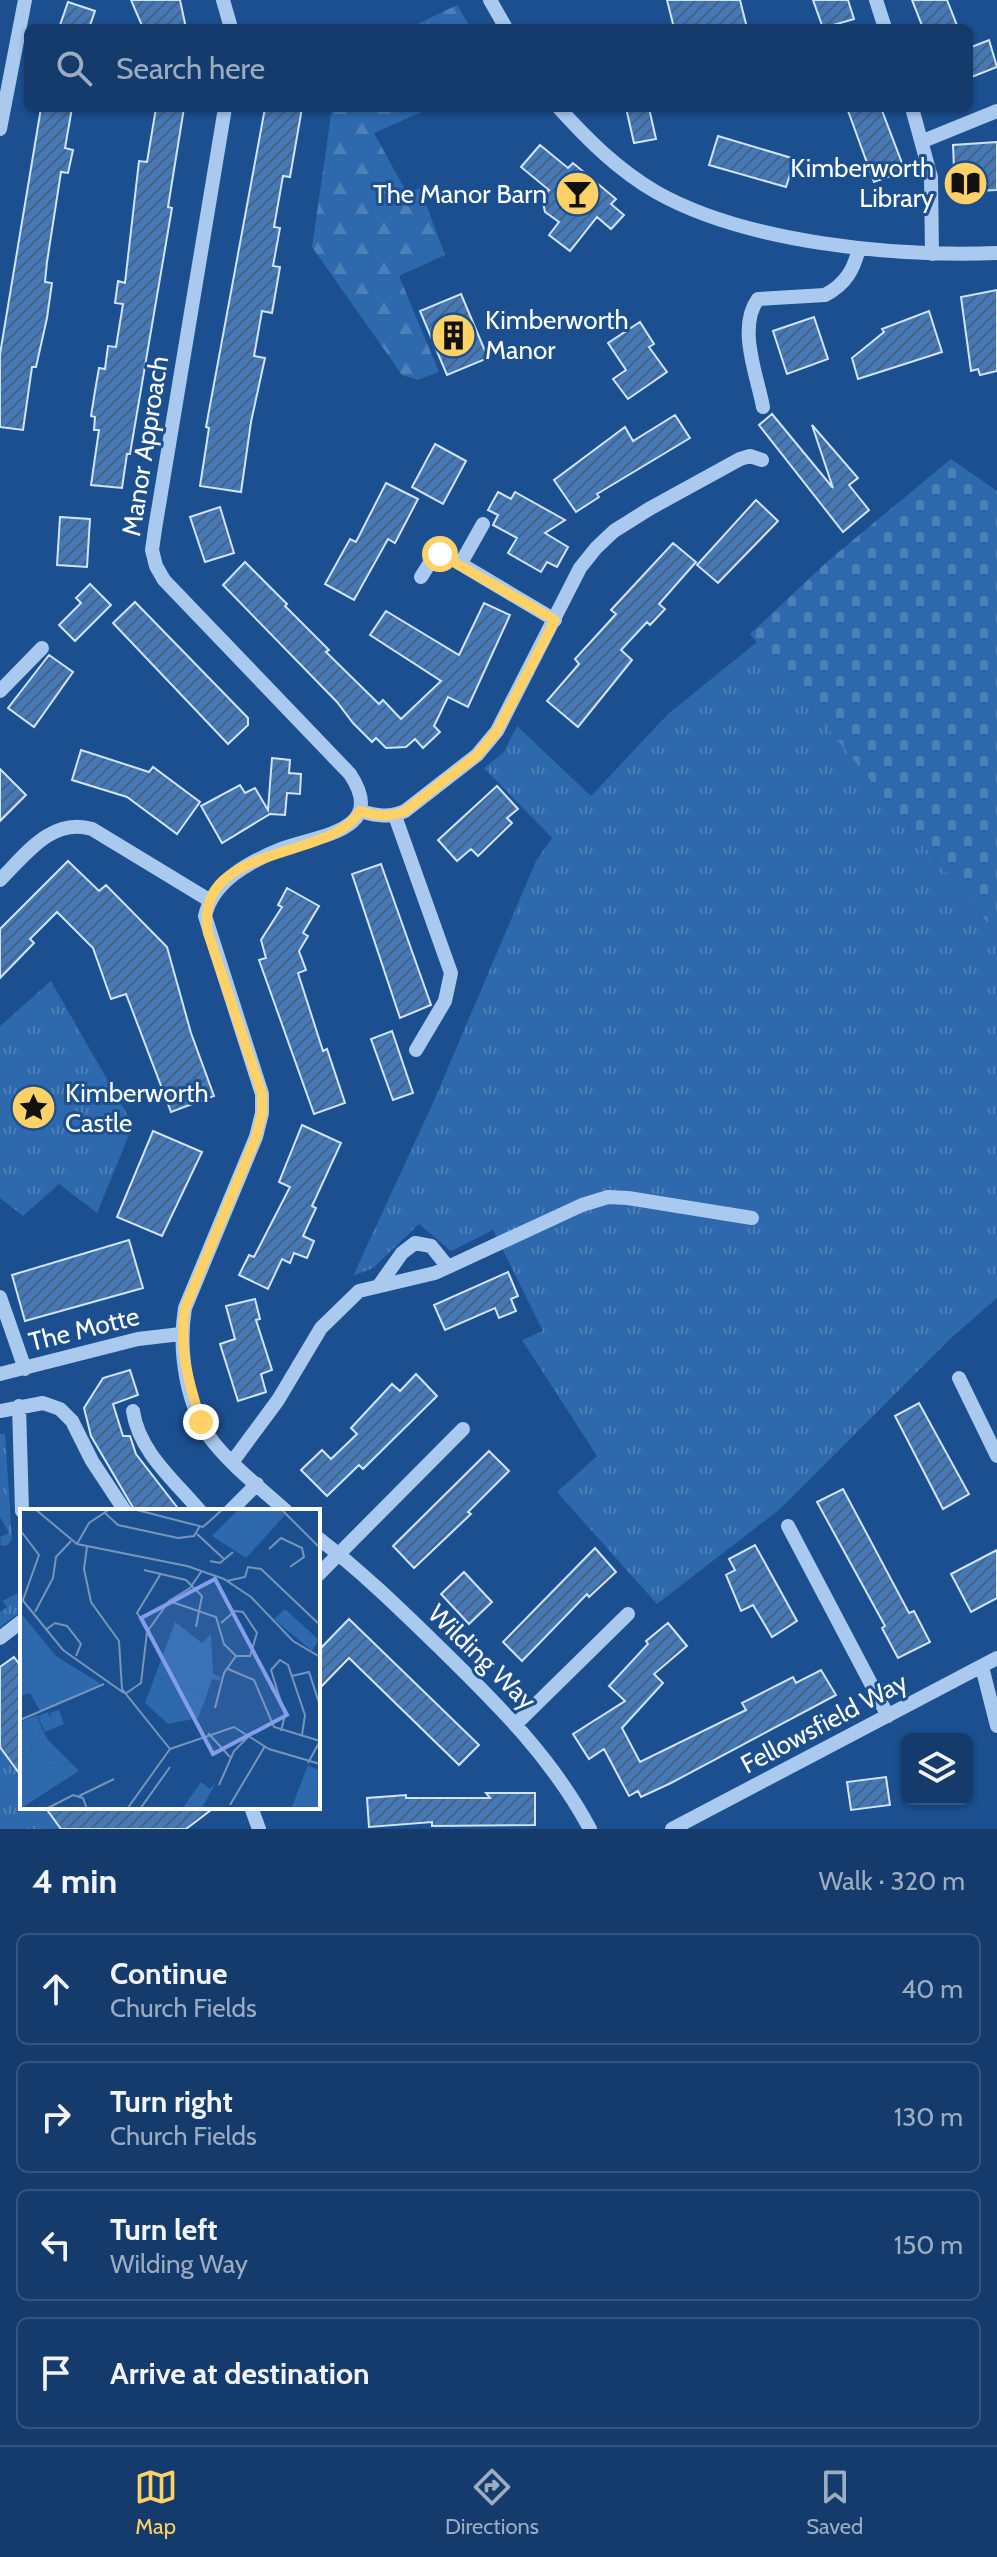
<!DOCTYPE html>
<meta charset="utf-8">
<style>
:root{--surface:#143b6b;--page:#214673;--text:#f1f3f6;--muted:#9dadc1;--line:#33557e;--accent:#ffd166}
body{margin:0;font-family:Cabin,sans-serif;background:var(--page);color:var(--text)}
.controls{position:absolute;right:24px;bottom:24px;display:grid;overflow:hidden;border-radius:12px;box-shadow:0 2px 6px #0004}
.controls button{width:72px;height:72px;display:grid;place-items:center;padding:0;border:0;border-bottom:2px solid var(--line);background:var(--surface);color:var(--text);font:40px sans-serif}
.stop{position:absolute;width:24px;height:24px;margin:-18px;border:6px solid #ffd166;border-radius:50%;background:#fff}
.stop.end{background:#ffd166;border-color:#fff;box-shadow:0 2px 8px #0008}
.list{margin:0;padding:0;list-style:none}
h2{display:flex;justify-content:space-between;align-items:center;height:104px;margin:0;padding:0 32px;font-size:34px}
h2 small{font-size:26px;font-weight:400;color:var(--muted)}
.list li{display:grid;grid-template-columns:52px 1fr auto;gap:24px;align-items:center;box-sizing:border-box;height:112px;margin:0 16px 16px;padding:0 16px;border:2px solid var(--line);border-radius:12px}
.list b{display:block;font-size:30px;white-space:nowrap}
.list p{margin:0;font-size:26px;white-space:nowrap;color:var(--muted)}
.list em{font-size:26px;font-style:normal;color:var(--muted)}
.icon{flex:none;width:44px;height:44px;fill:none;stroke:currentColor;stroke-width:2;stroke-linecap:round;stroke-linejoin:round}
.map{position:relative;flex:none;width:997px;height:1829px;overflow:hidden}
.search{position:absolute;background:var(--surface);box-shadow:0 2px 6px #0004;left:24px;right:24px;top:24px;height:88px;display:flex;align-items:center;gap:20px;box-sizing:border-box;padding:0 28px;border-radius:12px;color:var(--muted);font-size:30px}
.sheet{height:616px;background:var(--surface)}
nav{display:flex;justify-content:space-around;align-items:center;box-sizing:border-box;height:112px;border-top:2px solid var(--line);background:var(--surface);font-size:22px;color:var(--muted)}
nav a{display:grid;justify-items:center;gap:4px}
nav .on{color:var(--accent)}
.map>svg:first-child{display:block}
.grass{fill:url(#grass-tufts)}
.forest{fill:url(#forest-firs)}
.cemetery{fill:url(#cemetery-stones)}
.building{fill:url(#building-hatch);stroke:#cfe3fa;stroke-width:2}
.lines{fill:none;stroke-linecap:round;stroke-linejoin:round}
.minor{stroke:#a9c9ee;stroke-width:14}
.route{stroke:#ffd166;stroke-width:10}
.labels{text-anchor:middle;stroke-width:6;stroke-linejoin:round;paint-order:stroke}
.poi-label{font-size:26px;fill:#fff;stroke:#1b4f8f;text-anchor:end}
.street-label{font-size:26px;fill:#fff;stroke:#1b4f8f}
.inset-road{fill:none;stroke:#7695bc;stroke-width:2}
.view{fill:#839eea;fill-opacity:0.15;stroke:#839eea;stroke-width:4}
.inset-edge{fill:none;stroke:#fff;stroke-width:4}
</style>
<div class="map">
<svg width="997" height="1829" viewBox="0 0 997 1829">
<defs>
<pattern id="grass-tufts" width="24" height="20" patternUnits="userSpaceOnUse" patternTransform="scale(2)"><rect width="24" height="20" fill="#2e69ad"/><path d="M3 7l-1-3M5 7V3M7 7l1-3M15 17l-1-3M17 17v-4M19 17l1-3" fill="none" stroke="#4d80b9"/></pattern>
<pattern id="forest-firs" width="22" height="20" patternUnits="userSpaceOnUse" patternTransform="scale(2)"><rect width="22" height="20" fill="#2e69ad"/><path d="M5 1l3.5 6h-7zM16 11l3.5 6h-7z" fill="#4d80b9"/></pattern>
<pattern id="cemetery-stones" width="16" height="16" patternUnits="userSpaceOnUse" patternTransform="scale(2)"><rect width="16" height="16" fill="#2e69ad"/><path d="M2 7V4a2 2 0 0 1 4 0v3zM10 15v-3a2 2 0 0 1 4 0v3z" fill="#4d80b9"/></pattern>
<pattern id="building-hatch" width="6" height="6" patternUnits="userSpaceOnUse" patternTransform="scale(2)"><rect width="6" height="6" fill="#4478b7"/><path d="M-1 1l2-2M0 6l6-6M5 7l2-2" fill="none" stroke="#486282"/></pattern>
</defs>
<rect width="100%" height="100%" fill="#1b4f8f"/>
<path class="grass" d="M757,642L997,934V1298L949,1340L780,1509L657,1604L557,1492L597,1456L522,1340L543,1331L493,1230L451,1251L419,1224L373,1268L353,1276L433,1103L536,861L552,838L484,768L504,752L517,726L591,796L668,714Z
M51,981L133,1125L97,1213L59,1184L23,1216L0,1198V1026Z
M0,1434H5L12,1539L8,1545L1,1546L0,1537L9,1533L0,1517Z
M22,1591V1611L0,1627V1612L7,1607L2,1601Z
M0,1747L22,1777V1807H45L61,1829H0Z"/>
<path class="forest" d="M457,5L471,28H409Z
M332,108H431L374,133L407,193L420,188L445,255L399,276L439,372L418,380L402,375L312,247Z"/>
<path class="cemetery" d="M951,459L997,491V934L750,634L829,560Z"/>
<path class="building" d="M131,0H180L186,28H143Z
M667,0H740L747,28H674Z
M813,0H848L854,19L823,28Z
M912,0H947L958,28H923Z
M68,2L95,11L89,28H59Z
M989,40L997,67L969,78V48Z
M41,108H72L65,148L73,150L68,173L61,172L47,262L45,282L52,283L47,318L36,367H32L23,430L0,427V354Z
M156,108H184L168,207L172,208L130,454H127L122,488L91,485L99,430H94L95,417L91,416L95,391L99,368L105,369L108,346L116,347L123,304L115,303L118,281L125,283L139,161L147,162Z
M265,108H302L290,177L283,176L274,227L280,228L273,266L280,267L272,313L262,311L254,356L265,358L251,422L241,492L200,486L209,428L206,427Z
M626,108H649L656,139L634,143Z
M847,108H881L905,171L874,182Z
M718,136L795,159L786,187L709,165Z
M997,142V190L955,192L953,145Z
M540,145L568,168L573,163L616,199L611,204L624,215L611,229L597,217L570,251L549,235L559,222L545,212L542,198L549,190L521,167Z
M997,290V371L980,375L978,369L971,371L961,297Z
M461,294L488,358L447,375L420,311Z
M929,311L942,352L858,379L852,358L884,332L882,329Z
M814,317L828,359L787,374L773,331Z
M640,322L654,344L649,347L667,372L628,399L613,379L626,370L608,343Z
M772,414L833,488L812,425L858,478L849,485L869,510L843,532L759,425Z
M675,415L690,438L597,494L599,497L576,512L554,480L625,427L633,441Z
M435,444L466,461L443,504L412,487Z
M386,483L418,499L395,543L388,539L354,600L325,584L350,539L356,542Z
M498,492L511,499L515,492L565,520L545,533L568,547L557,567L547,562L541,572L508,553L517,538L493,525L498,515L488,510Z
M756,500L778,521L718,583L697,565Z
M220,507L234,553L205,562L190,517Z
M60,517L90,519L87,567L57,565Z
M673,543L696,562L659,604L665,609L650,625L647,622L621,650L632,660L578,727L547,701L579,664L575,659L616,614L611,610Z
M245,562L287,604L285,606L329,650L326,652L379,704L383,700L401,719L441,681L370,635L386,611L459,655L484,603L510,615L468,707L448,697L434,726L440,732L423,748L415,739L406,747L386,748L376,738L372,742L353,723L337,702L223,585Z
M90,584L111,605L75,641L59,625L81,603L76,598Z
M135,602L248,718V725L228,744L113,623Z
M49,655L73,672L34,727L8,708Z
M81,750L149,772L153,767L200,802L177,834L127,797L72,780Z
M272,758L290,760L289,773L301,774L300,794L287,793L285,815L270,814L222,843L201,806L240,785L245,793L255,788L268,810Z
M0,769L26,795L0,821Z
M497,786L518,809L507,818L512,823L478,856L471,849L457,861L438,840Z
M68,861L99,891L106,885L167,947L191,1033L214,1096L171,1112L126,994L111,999L93,948L57,912L30,939L34,943L0,978V929Z
M381,864L431,1005L400,1018L352,874Z
M287,888L319,906L303,933L308,936L299,951L306,970L298,973L323,1051L327,1049L345,1103L314,1114L259,960L266,958L261,940L282,907L278,905Z
M392,1031L413,1093L393,1100L371,1039Z
M302,1125L341,1143L312,1206L316,1208L303,1236L314,1241L307,1258L294,1253L290,1263L282,1259L268,1289L239,1275L249,1255L254,1257L290,1187L279,1182Z
M153,1131L202,1152L162,1236L117,1217Z
M129,1240L143,1288L25,1321L12,1275Z
M508,1272L518,1296L511,1299L516,1311L499,1318L495,1308L445,1330L434,1305Z
M255,1299L260,1319L256,1320L272,1370L261,1374L266,1392L238,1401L220,1344L235,1339L226,1306Z
M130,1370L138,1395L113,1404L123,1436H130L136,1454L180,1511H135L91,1436L84,1408L103,1378Z
M416,1374L437,1396L363,1469L359,1465L327,1496L301,1470L322,1450L331,1459L357,1434L351,1428L392,1384L400,1391Z
M919,1403L969,1494L943,1509L895,1416Z
M489,1451L509,1471L468,1512L471,1514L414,1568L393,1546Z
M843,1489L909,1613L914,1611L930,1642L898,1658L882,1628L885,1626L817,1502Z
M755,1545L797,1621L772,1637L753,1605L741,1611L726,1575L735,1570L729,1559Z
M595,1548L616,1572L589,1597L587,1594L522,1661L503,1642Z
M997,1550V1598L971,1612L951,1574Z
M464,1572L492,1602L469,1624L441,1594Z
M349,1619L479,1745L459,1765L349,1658L318,1690V1651Z
M668,1623L687,1646L654,1674L663,1683L622,1728L640,1762L746,1710L742,1703L793,1677L796,1683L821,1670L836,1695L671,1783L641,1797L638,1791L629,1796L604,1749L589,1759L573,1734L625,1701L609,1686L648,1644L646,1641Z
M14,1657L22,1668V1777L0,1747V1667Z
M886,1777L890,1805L851,1810L847,1782Z
M486,1793H535V1825L432,1826V1822L369,1827L367,1798L406,1795V1798H490Z
M45,1807H215L186,1829H61Z"/>
<g class="lines">
<path class="minor" d="M223,0L231,28
M490,0L506,28
M876,0L885,28
M225,108L155,529L152,550L156,566L164,580L350,774C388,832 318,835 281,849C249,862 213,881 205,916L262,1094V1113L256,1137L185,1308C178,1350 186,1408 214,1443C234,1468 262,1489 286,1511
M559,108C588,140 618,170 656,192C746,243 895,257 997,253
M912,108L931,177L932,254
M0,129L25,0
M923,141L997,111
M763,407C757,375 737,327 758,299L825,295C846,284 854,269 859,248
M461,563L483,524
M421,577L433,558L440,554L449,557L555,620
M0,691L42,648
M360,811C377,816 389,818 405,811L477,755L497,731L580,568L596,548L614,531L649,509L740,459L750,456L762,460
M395,816L451,973L445,1001L416,1050
M0,880C26,854 52,817 92,829L209,900
M380,1284L402,1253L415,1243L431,1246L448,1267
M0,1297L25,1369
M0,1374L138,1339L181,1334
M959,1378L997,1456
M19,1406L22,1511
M0,1411L43,1403L60,1409L72,1421L92,1461L125,1511
M133,1411C139,1452 174,1480 200,1511
M233,1461L278,1400L321,1328L359,1291L435,1273L582,1205L608,1197L628,1198L752,1218
M230,1511L257,1484
M788,1526L888,1716
M318,1538C361,1571 399,1608 437,1645C496,1703 551,1756 590,1829
M318,1575L463,1429
M0,1638L22,1621
M982,1667L997,1726
M517,1723L628,1614
M251,1807L259,1829
M672,1829L997,1658"/>
</g>
<g class="lines">
<path class="route" d="M201,1422C189,1382 178,1349 185,1308L256,1137L262,1113V1094L208,933C192,842 331,862 360,811C377,816 389,818 405,811L477,755L497,731L555,620L440,554"/>
</g>
<defs>
<symbol id="library-disc" viewBox="-11 -11 22 22"><circle r="9.5" fill="#ffd166" stroke="#1b4f8f"/><path d="M-6-4Q-3-5.5-.7-3.5V5Q-3 3-6 4ZM6-4Q3-5.5 .7-3.5V5Q3 3 6 4Z" fill="#111"/></symbol>
<symbol id="bar-disc" viewBox="-11 -11 22 22"><circle r="9.5" fill="#ffd166" stroke="#1b4f8f"/><path d="M-6-5H6L.8 .8V4.5H3.5V6h-7V4.5H-.8V.8Z" fill="#111"/></symbol>
<symbol id="building-disc" viewBox="-11 -11 22 22"><circle r="9.5" fill="#ffd166" stroke="#1b4f8f"/><path d="M-4-6H4V6H1V3H-1V6H-4ZM-2.5-4.3h1.7v1.8h-1.7ZM.8-4.3h1.7v1.8H.8ZM-2.5-1h1.7V.8h-1.7ZM.8-1h1.7V.8H.8Z" fill="#111"/></symbol>
<symbol id="sight-disc" viewBox="-11 -11 22 22"><circle r="9.5" fill="#ffd166" stroke="#1b4f8f"/><path d="M0-6L1.8-2.2L6-1.7L2.9 1.2L3.7 5.4L0 3.3L-3.7 5.4L-2.9 1.2L-6-1.7L-1.8-2.2Z" fill="#111"/></symbol>
</defs>
<g fill-rule="evenodd">
<use href="#library-disc" x="940" y="158" width="51" height="51"/>
<use href="#bar-disc" x="552" y="168" width="51" height="51"/>
<use href="#building-disc" x="428" y="310" width="51" height="51"/>
<use href="#sight-disc" x="8" y="1082" width="51" height="51"/>
</g>
<g class="labels">
<g class="poi-label">
<text x="934" y="177">Kimberworth<tspan x="934" dy="30">Library</tspan></text>
<text x="547" y="203">The Manor Barn</text>
<text x="485" y="329" text-anchor="start">Kimberworth<tspan x="485" dy="30">Manor</tspan></text>
<text x="65" y="1102" text-anchor="start">Kimberworth<tspan x="65" dy="30">Castle</tspan></text>
</g>
<g class="street-label">
<text transform="translate(145 446) rotate(-81)" y="9">Manor Approach</text>
<text transform="translate(84 1329) rotate(-14)" y="9">The Motte</text>
<text transform="translate(482 1657) rotate(44)" y="9">Wilding Way</text>
<text transform="translate(824 1723) rotate(-28)" y="9">Fellowsfield Way</text>
</g>
</g>
<g transform="translate(20 1509)">
<rect width="300" height="300" fill="#1b4f8f"/>
<path d="M219,0H259L265,6L226,49L192,27ZM265,100L299,131L292,142L254,110ZM155,113L182,134L191,125L193,165L201,168L200,172L192,170L186,188L135,167ZM17,206L22,219L13,221L11,244L0,242L3,212ZM0,247L32,256L51,254L59,262L0,300ZM197,272L181,300H162L181,273L190,280Z" fill="#2e69ad"/>
<path d="M22,219L28,231L51,254L32,256L0,247V242L11,244L13,221Z" fill="#2e69ad"/>
<path d="M135,167L186,188L178,209L148,215L125,194ZM288,256L300,262V300H271Z" fill="#2e69ad"/>
<path d="M0,103L36,147L81,175L20,202L10,184L0,187ZM39,201L44,215L25,223L18,207L28,203L32,211L30,204Z" fill="#2e69ad"/>
<path class="inset-road" d="M15,0L57,35L167,57L204,70L231,88L273,132L300,148M113,0L183,18L203,0M261,0L300,39M84,3L98,16L158,29L174,27L180,17M0,21L19,46L3,91M177,25L204,50M57,35L69,14L90,0M67,38L64,60L71,93L99,132L102,180L150,240M249,40L261,29L282,39L284,48L270,58M190,52L200,54L213,43M124,61L166,71L182,87L176,118M207,72L225,68L228,58L241,60L300,116M0,88L43,141L104,184M149,92L196,108L204,135L216,147H230L237,124L223,103L215,102L201,114M15,103L33,69L36,48L51,32M27,120L35,114L47,117L61,135L56,147M129,121L117,104L140,66M208,160L234,171L254,218L300,232M272,167L289,163L299,194M105,185L121,174L127,123L149,92L170,79L181,63M195,199L204,164L216,147M0,211L84,175M261,222L265,206L251,161L260,151L268,156L285,206L282,226M188,224L210,248M150,240L214,218L249,240L300,255M288,254L300,232M199,276L214,242L231,225M59,287L94,270M210,296L245,237M26,300L53,286L63,289L67,300M107,300L150,240M120,300L150,258"/>
<path class="view" d="M195,70L267,206L193,245L121,109Z"/>
<rect width="300" height="300" class="inset-edge"/>
</g>
</svg>
<div class="controls">
<button><svg class="icon" aria-label="layers" viewBox="0 0 24 24"><path d="M12 4l9 5-9 5-9-5zM3 14l9 5 9-5"/></svg></button>
</div>
<div class="stop" style="left:440px;top:554px"></div>
<div class="stop end" style="left:201px;top:1422px"></div>
<div class="search"><svg class="icon" aria-label="search" viewBox="0 0 24 24"><circle cx="10" cy="10" r="6"/><path d="M15 15l6 6"/></svg>Search here</div>
</div>
<section class="sheet">
<h2>4 min<small>Walk · 320 m</small></h2>
<ul class="list">
<li><svg class="icon" aria-label="ahead" viewBox="0 0 24 24"><path d="M12 20V5M6 11l6-6 6 6"/></svg><div><b>Continue</b><p>Church Fields</p></div><em>40 m</em></li>
<li><svg class="icon" aria-label="right" viewBox="0 0 24 24"><path d="M7 20v-9h11M14 6l5 5-5 5"/></svg><div><b>Turn right</b><p>Church Fields</p></div><em>130 m</em></li>
<li><svg class="icon" aria-label="left" viewBox="0 0 24 24"><path d="M17 20v-9H6M10 6l-5 5 5 5"/></svg><div><b>Turn left</b><p>Wilding Way</p></div><em>150 m</em></li>
<li><svg class="icon" aria-label="arrive" viewBox="0 0 24 24"><path d="M6 21V4h12l-3 4 3 4H6"/></svg><div><b>Arrive at destination</b></div></li>
</ul>
</section>
<nav>
<a class="on"><svg class="icon" aria-label="map" viewBox="0 0 24 24"><path d="M3 6l6-2 6 2 6-2v14l-6 2-6-2-6 2zM9 4v14M15 6v14"/></svg>Map</a>
<a><svg class="icon" aria-label="directions" viewBox="0 0 24 24"><path d="M12 3l9 9-9 9-9-9zM9 14v-3h6M13 9l2 2-2 2"/></svg>Directions</a>
<a><svg class="icon" aria-label="saved" viewBox="0 0 24 24"><path d="M7 4h10v16l-5-4-5 4z"/></svg>Saved</a>
</nav>
